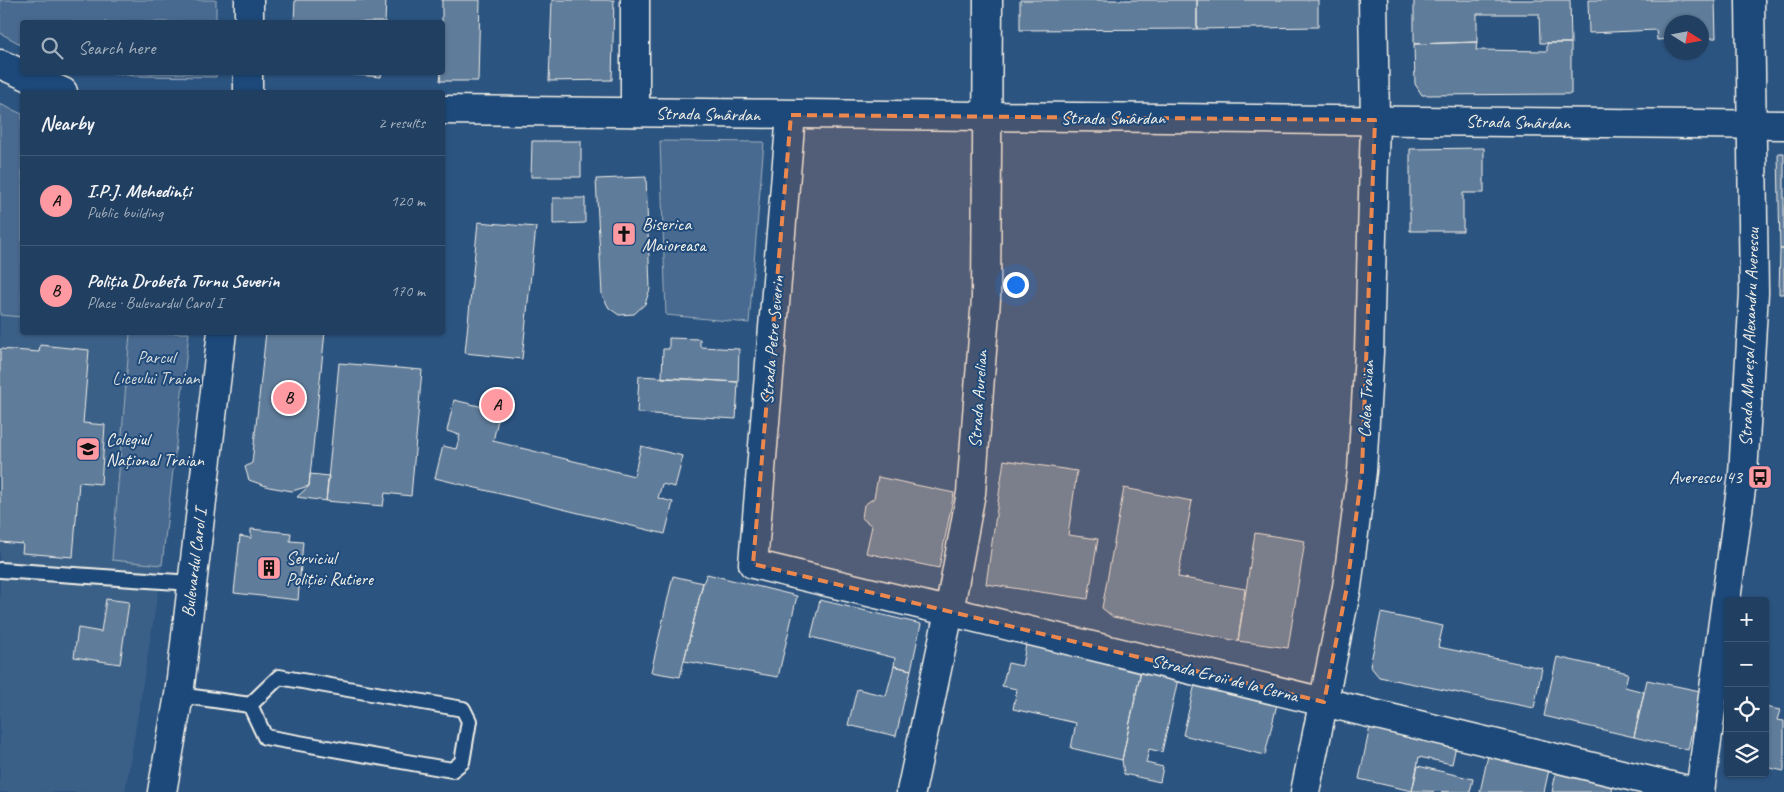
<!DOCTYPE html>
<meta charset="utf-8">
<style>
:root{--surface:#213f61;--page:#2d4a6a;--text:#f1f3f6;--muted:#a2afbd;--line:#3e5876;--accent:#ff9aa2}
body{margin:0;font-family:Caveat,sans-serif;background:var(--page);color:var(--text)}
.controls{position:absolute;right:15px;bottom:15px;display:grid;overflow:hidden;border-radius:5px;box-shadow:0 1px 4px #0004}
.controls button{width:45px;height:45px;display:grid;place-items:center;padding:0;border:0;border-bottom:1px solid var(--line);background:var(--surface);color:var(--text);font:25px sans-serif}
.compass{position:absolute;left:1664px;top:15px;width:45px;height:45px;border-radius:50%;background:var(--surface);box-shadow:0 1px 4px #0004;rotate:101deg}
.you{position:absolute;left:1015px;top:284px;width:18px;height:18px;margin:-12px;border:4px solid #fff;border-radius:50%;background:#1a73e8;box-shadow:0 0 0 8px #1a73e833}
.badge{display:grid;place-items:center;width:32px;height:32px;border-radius:50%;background:var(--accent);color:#111;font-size:16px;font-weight:700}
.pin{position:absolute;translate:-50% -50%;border:2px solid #fff;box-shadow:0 1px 5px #0006}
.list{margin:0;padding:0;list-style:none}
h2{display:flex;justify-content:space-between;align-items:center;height:65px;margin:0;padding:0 20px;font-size:21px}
h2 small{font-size:16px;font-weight:400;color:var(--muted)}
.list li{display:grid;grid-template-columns:32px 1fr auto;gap:15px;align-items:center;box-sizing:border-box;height:90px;padding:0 20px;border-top:1px solid var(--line)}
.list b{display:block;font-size:19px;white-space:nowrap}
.list p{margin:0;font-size:16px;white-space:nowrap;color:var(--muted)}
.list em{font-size:16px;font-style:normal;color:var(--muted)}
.icon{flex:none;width:28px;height:28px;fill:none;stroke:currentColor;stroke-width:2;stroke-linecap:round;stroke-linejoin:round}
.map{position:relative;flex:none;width:1784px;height:792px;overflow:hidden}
.search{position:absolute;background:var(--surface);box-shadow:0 1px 4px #0004;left:20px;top:20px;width:425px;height:55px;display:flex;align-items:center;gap:12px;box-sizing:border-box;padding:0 18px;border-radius:5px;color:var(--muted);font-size:19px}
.panel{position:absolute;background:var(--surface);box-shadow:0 1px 4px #0004;left:20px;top:90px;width:425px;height:245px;border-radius:5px}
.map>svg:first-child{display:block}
.built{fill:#3b6088}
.green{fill:#496b90;stroke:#9eaebc}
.building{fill:#5e7b9a;stroke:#f4f1e8}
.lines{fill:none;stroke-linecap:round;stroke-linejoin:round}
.service-casing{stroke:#f4f1e8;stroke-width:18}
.minor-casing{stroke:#f4f1e8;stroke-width:31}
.tertiary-casing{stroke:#f4f1e8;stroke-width:31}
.secondary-casing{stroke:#f4f1e8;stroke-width:31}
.service{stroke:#1f4a7a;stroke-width:14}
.minor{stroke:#1f4a7a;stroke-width:28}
.tertiary{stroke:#1f4a7a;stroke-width:28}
.secondary{stroke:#1f4a7a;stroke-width:28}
.marked{fill:#ec874e;fill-opacity:0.2;stroke:#ec874e;stroke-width:4;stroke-dasharray:10 6;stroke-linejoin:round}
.labels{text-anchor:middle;stroke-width:4;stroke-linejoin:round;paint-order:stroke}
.street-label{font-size:18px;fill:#f4f1e8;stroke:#1f4a7a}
.poi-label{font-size:18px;fill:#f4f1e8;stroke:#1f4a7a;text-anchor:start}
.park-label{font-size:18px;fill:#dadddb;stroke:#1f4a7a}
</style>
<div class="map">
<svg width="1784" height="792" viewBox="0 0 1784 792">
<rect width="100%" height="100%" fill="#2c5481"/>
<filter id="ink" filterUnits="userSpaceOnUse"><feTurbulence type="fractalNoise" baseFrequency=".02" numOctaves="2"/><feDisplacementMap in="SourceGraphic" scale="10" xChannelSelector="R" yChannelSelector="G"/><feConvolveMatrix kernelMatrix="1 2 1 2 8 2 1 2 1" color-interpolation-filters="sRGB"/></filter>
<g filter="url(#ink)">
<path class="built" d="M0,104L22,114V332L189,333L160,580L125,792H0Z"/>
<path class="green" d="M0,0H216V22H22V45L0,33Z
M216,73V77L135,76L112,73Z
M0,104L22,114V317L0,315Z
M660,141L764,142L749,323L666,315Z
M130,333H189L162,565L112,560Z"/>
<path class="building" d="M295,0H386L385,22H294Z
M442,0H480L478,81H440L441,72H442Z
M552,0H614L612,80L549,81Z
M1020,0H1197V29L1020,30Z
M1197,0H1318V27L1197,29Z
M1414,0H1570L1571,43H1540L1539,14H1477V42L1414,44Z
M1588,0H1715L1716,38H1702V22H1672V39L1657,40L1656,30L1589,33Z
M1477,42L1476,50L1547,51V43H1571V94L1422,95L1415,84L1414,44Z
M319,72H382L381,77Z
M532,141H581V177H531Z
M1484,148V193H1463V231H1410V149Z
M1778,153H1784V249H1780Z
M646,177L650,289L645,304L634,314L619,315L609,308L602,295L596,179Z
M553,198H585V223L553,224Z
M478,222L536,227L522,359L465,353Z
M1780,249H1784V294H1779Z
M266,332H325L309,486L292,491L269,487L249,480L245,467L252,463Z
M669,338L700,339V347L739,349L738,382L662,378L663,349H669Z
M40,345L89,350L83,423L105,425L101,484L79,482L73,557L22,553L23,544L0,542V349L39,352Z
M339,363L422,370L411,496L385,493L383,506L326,501Z
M639,376L738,382L736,419L637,413Z
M454,400L500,411L493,441L634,476L641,446L683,456L675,487L662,484L658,498L673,502L665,534L435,478L443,446L456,449L460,435L447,431Z
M1004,460L1077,471L1068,535L1098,539L1088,599L986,584Z
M310,474L329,476L326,501L297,497L309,486Z
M878,477L954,493L939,568L866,553L872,526L862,518L864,505L874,498Z
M1124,488L1192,501L1178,577L1245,589L1238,641L1113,617L1102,608Z
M251,529L291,533L290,541L303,542L298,600L234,593L240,536L251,538Z
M1255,533L1305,541L1288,648L1238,641Z
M707,574L797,596L778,677L684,661L703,583Z
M673,576L703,583L680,677L651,672Z
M106,599L129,602L120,664L74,657L78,628L101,632Z
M820,600L921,624L911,670L894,666L895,658L811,637Z
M1381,613L1443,626L1438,647L1542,668L1534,708L1379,677L1370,666Z
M1026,645L1141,670L1122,760L1071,748L1076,723L1013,709L1017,689L1002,686L1008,663L1022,666Z
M1557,657L1628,673L1625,687L1644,692L1634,737L1544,716Z
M894,666L911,670L896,736L848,725L857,689L886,696Z
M1141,670L1178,679L1162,752L1149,749L1146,763L1163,767L1160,782L1124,774L1122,760Z
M1647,680L1700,691L1688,750L1634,737Z
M1195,684L1277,704L1265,755L1183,735Z
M1765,707L1780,710L1777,720L1784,721V771L1765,767Z
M1371,722L1457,741L1452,764L1419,757L1412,791L1359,779Z
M1489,751L1550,765L1544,792H1480Z
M1418,766L1473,779L1470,792L1412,791Z
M1557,768L1614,779L1612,792H1552Z"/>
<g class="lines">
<defs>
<path id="service" d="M0,570L192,583
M179,695L250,705L265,737L452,770L462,762L469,721L463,709L279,677L250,705"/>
<path id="minor" d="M635,0V112
M0,64L63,92
M791,115L753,564L1696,792
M911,792L949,612L971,493L986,299L988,0"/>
<path id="tertiary" d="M162,792L179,695L222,332
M1305,792L1347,587L1362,471L1369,352L1375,120L1373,0
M1700,792L1743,474L1754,293L1750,0"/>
<path id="secondary" d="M249,22V0
M248,92V72
M442,110L1784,125"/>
</defs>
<use href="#service" class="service-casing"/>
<use href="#minor" class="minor-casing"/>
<use href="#tertiary" class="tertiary-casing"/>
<use href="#secondary" class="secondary-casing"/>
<use href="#service" class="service"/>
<use href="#minor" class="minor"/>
<use href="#tertiary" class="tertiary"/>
<use href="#secondary" class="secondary"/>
</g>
</g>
<path class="marked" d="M791,115L1375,120L1362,471L1347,587L1324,702L753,564Z"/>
<defs>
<symbol id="church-square" viewBox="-11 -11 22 22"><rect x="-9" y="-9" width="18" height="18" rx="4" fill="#ff9aa2" stroke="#1f4a7a"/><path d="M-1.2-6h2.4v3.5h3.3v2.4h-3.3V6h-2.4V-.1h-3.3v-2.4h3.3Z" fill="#111"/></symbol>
<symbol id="school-square" viewBox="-11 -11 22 22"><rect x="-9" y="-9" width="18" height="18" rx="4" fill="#ff9aa2" stroke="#1f4a7a"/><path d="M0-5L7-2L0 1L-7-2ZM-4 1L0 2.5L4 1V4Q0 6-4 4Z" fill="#111"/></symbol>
<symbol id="bus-square" viewBox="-11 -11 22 22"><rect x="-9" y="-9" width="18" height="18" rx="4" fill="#ff9aa2" stroke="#1f4a7a"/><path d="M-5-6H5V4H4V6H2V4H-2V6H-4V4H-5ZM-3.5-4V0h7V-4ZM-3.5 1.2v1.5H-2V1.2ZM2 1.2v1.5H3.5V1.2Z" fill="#111"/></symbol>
<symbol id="building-square" viewBox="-11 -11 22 22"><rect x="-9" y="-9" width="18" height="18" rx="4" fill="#ff9aa2" stroke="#1f4a7a"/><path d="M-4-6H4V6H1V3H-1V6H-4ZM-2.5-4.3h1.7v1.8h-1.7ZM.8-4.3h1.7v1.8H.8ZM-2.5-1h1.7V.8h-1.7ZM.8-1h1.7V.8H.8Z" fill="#111"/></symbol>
</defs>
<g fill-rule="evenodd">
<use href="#church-square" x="610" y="220" width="28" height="28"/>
<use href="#school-square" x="74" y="435" width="28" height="28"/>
<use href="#bus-square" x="1746" y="463" width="28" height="28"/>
<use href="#building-square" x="255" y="554" width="28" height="28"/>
</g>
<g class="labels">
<g class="street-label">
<text transform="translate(708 114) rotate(1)" y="6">Strada Smârdan</text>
<text x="1113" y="124">Strada Smârdan</text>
<text transform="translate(1518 122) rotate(1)" y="6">Strada Smârdan</text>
<text transform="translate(1749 337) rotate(-88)" y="6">Strada Mareșal Alexandru Averescu</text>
<text transform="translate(772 340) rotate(-85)" y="6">Strada Petre Severin</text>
<text transform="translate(978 399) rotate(-86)" y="6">Strada Aurelian</text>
<text transform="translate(1366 399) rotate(-87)" y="6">Calea Traian</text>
<text transform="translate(194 563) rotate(-83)" y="6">Bulevardul Carol I</text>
<text transform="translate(1225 678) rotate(14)" y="6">Strada Eroii de la Cerna</text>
</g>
<g class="poi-label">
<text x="642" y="230">Biserica<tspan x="642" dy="21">Maioreasa</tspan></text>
<text x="106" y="445">Colegiul<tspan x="106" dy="21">Național Traian</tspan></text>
<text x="1742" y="483" text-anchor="end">Averescu 43</text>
<text x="286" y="564">Serviciul<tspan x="286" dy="21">Poliției Rutiere</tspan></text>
</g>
<g class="park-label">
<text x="156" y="363">Parcul<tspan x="156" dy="21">Liceului Traian</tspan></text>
</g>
</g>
</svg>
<div class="controls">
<button>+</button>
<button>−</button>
<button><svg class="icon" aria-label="locate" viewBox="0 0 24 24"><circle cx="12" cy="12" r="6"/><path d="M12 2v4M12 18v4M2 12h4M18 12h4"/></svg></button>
<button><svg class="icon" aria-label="layers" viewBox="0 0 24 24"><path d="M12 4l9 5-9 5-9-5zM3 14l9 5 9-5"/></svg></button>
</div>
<svg class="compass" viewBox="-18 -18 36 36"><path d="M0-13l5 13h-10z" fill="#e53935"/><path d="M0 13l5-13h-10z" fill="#a2afbd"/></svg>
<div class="you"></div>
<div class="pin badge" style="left:497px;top:405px">A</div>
<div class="pin badge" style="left:289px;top:398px">B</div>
<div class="search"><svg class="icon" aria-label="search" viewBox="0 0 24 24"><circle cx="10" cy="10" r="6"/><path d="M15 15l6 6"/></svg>Search here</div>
<section class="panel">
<h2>Nearby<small>2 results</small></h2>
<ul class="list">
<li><span class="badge">A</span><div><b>I.P.J. Mehedinți</b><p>Public building</p></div><em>120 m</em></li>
<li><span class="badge">B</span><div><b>Poliția Drobeta Turnu Severin</b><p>Place · Bulevardul Carol I</p></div><em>170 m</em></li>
</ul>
</section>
</div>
